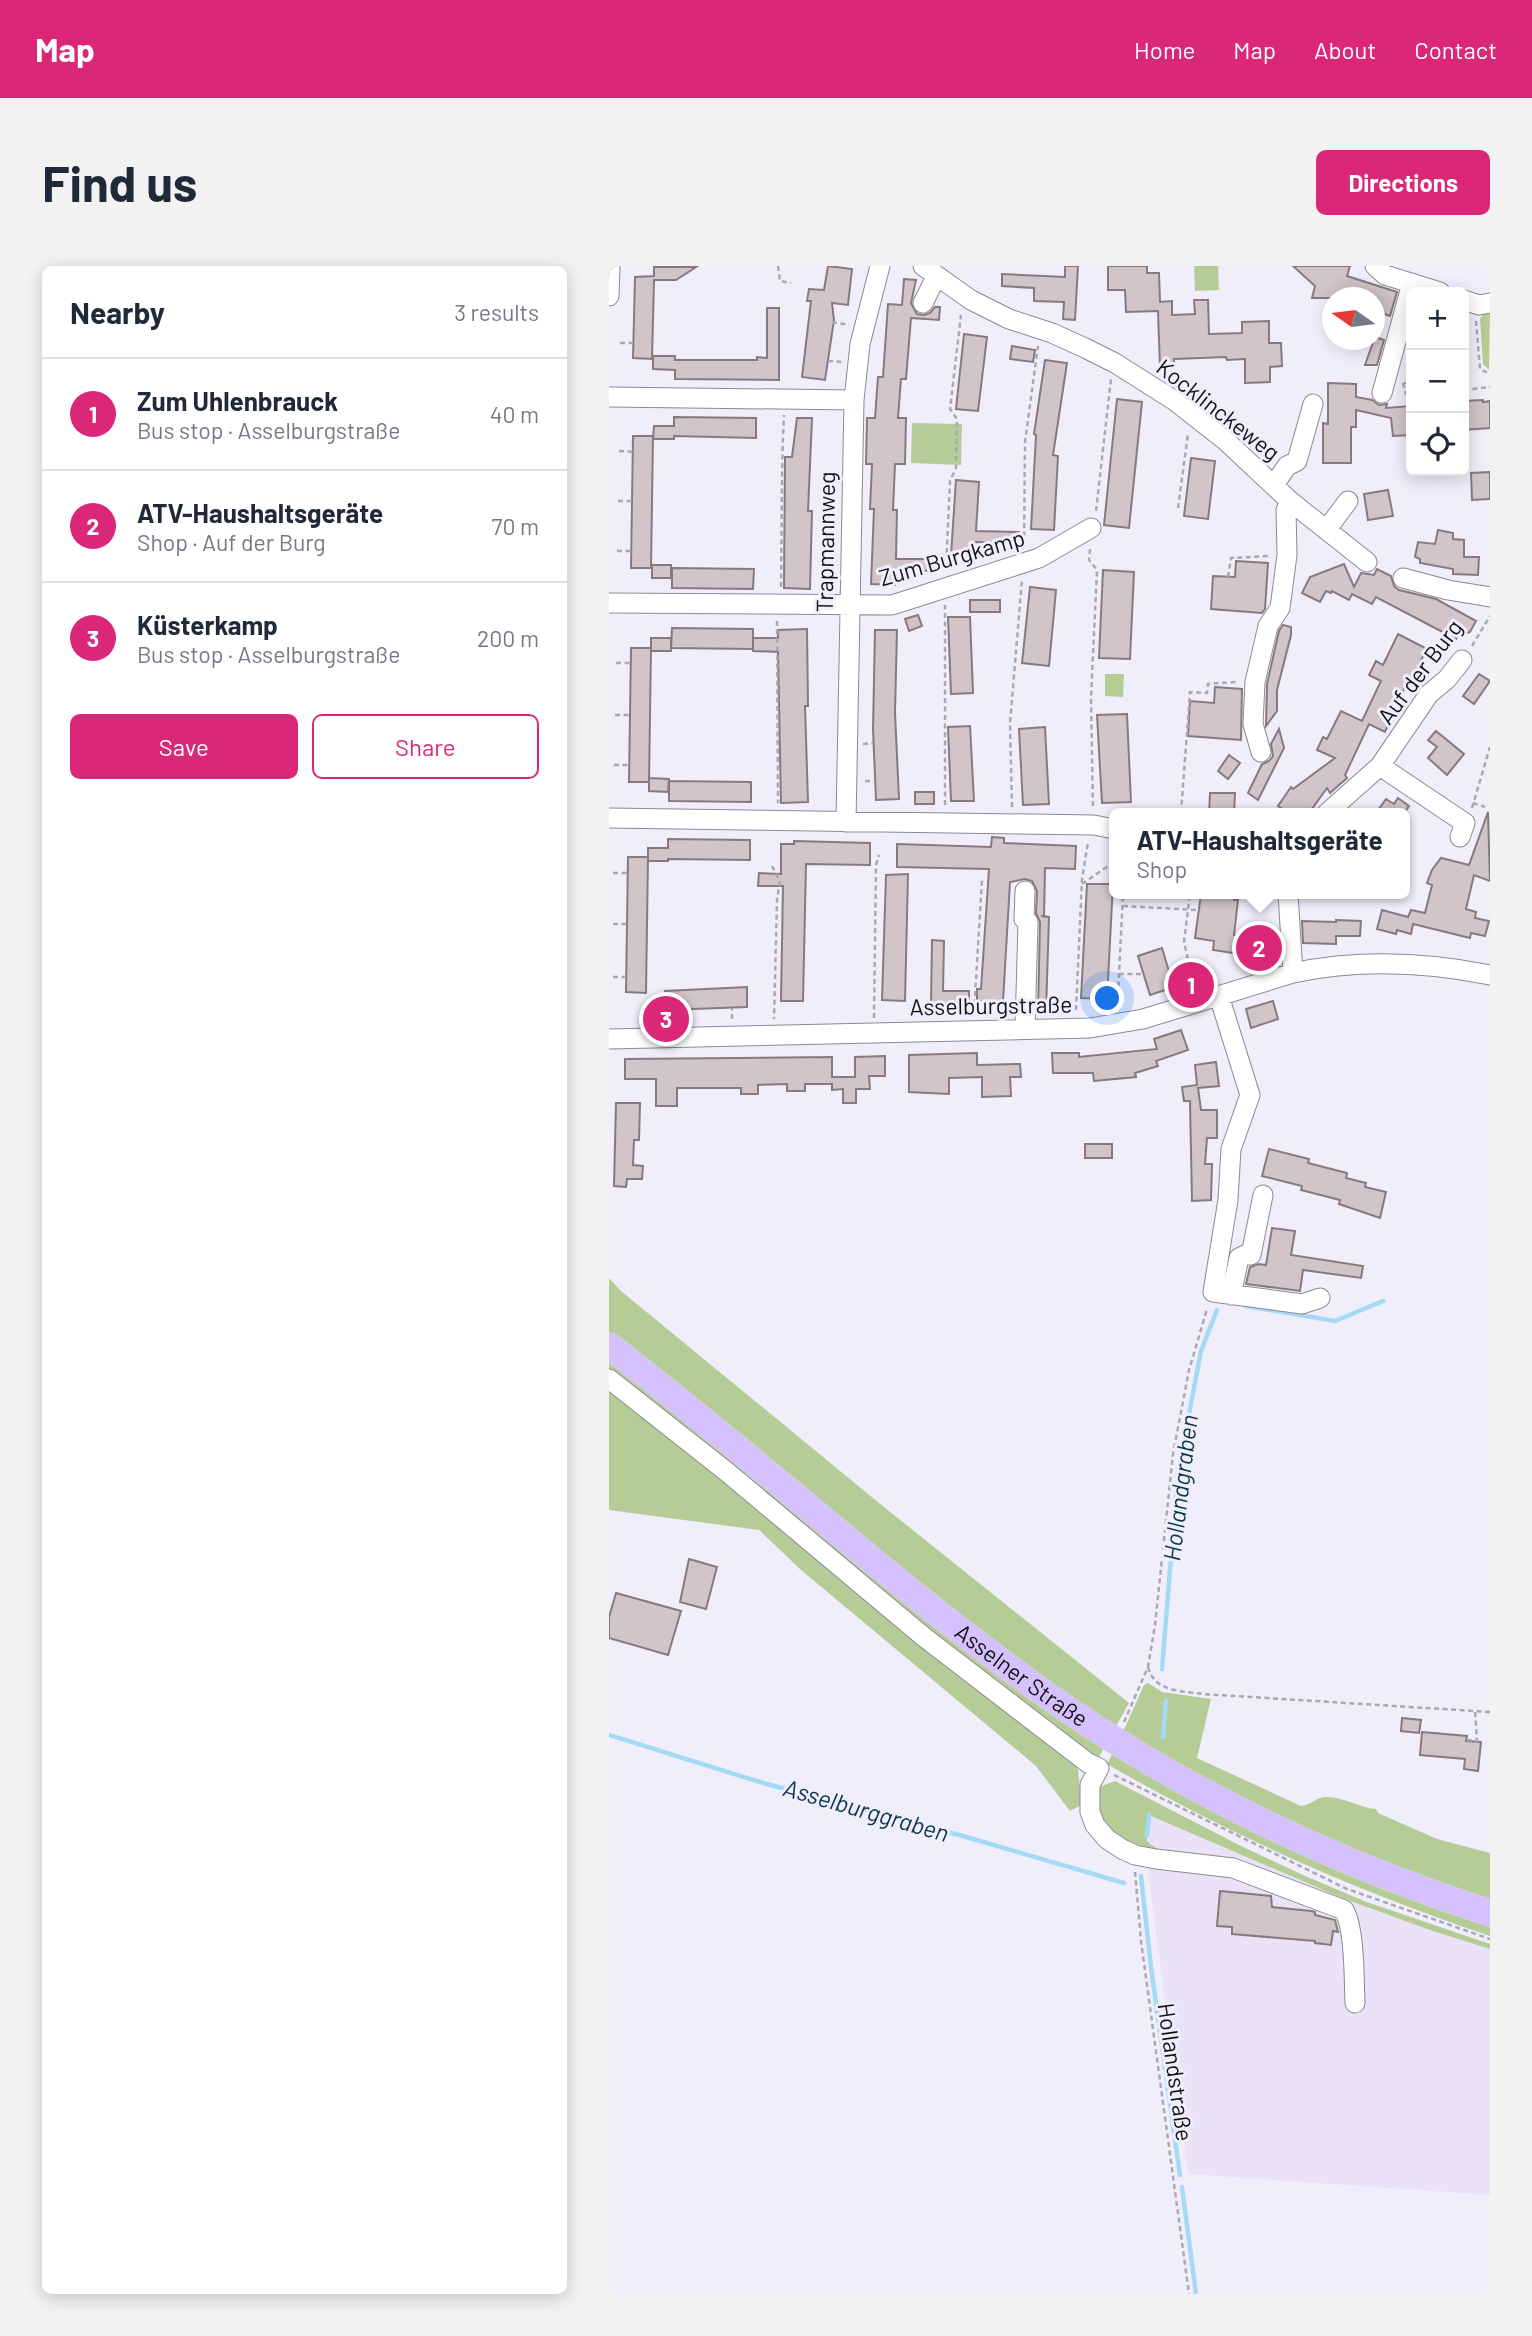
<!DOCTYPE html>
<meta charset="utf-8">
<style>
:root{--surface:#fff;--page:#f2f2f3;--text:#1f2937;--muted:#747a83;--line:#e0e1e3;--accent:#db2777}
body{margin:0;font-family:Barlow,sans-serif;background:var(--page);color:var(--text)}
.controls{position:absolute;right:21px;top:21px;display:grid;overflow:hidden;border-radius:10px;box-shadow:0 4px 18px #0003}
.controls button{width:63px;height:63px;display:grid;place-items:center;padding:0;border:0;border-bottom:2px solid var(--line);background:var(--surface);color:var(--text);font:35px sans-serif}
.compass{position:absolute;left:713px;top:21px;width:63px;height:63px;border-radius:50%;background:var(--surface);box-shadow:0 4px 18px #0003;rotate:284deg}
.you{position:absolute;left:499px;top:733px;width:24px;height:24px;margin:-18px;border:5px solid #fff;border-radius:50%;background:#1a73e8;box-shadow:0 0 0 10px #1a73e833}
.badge{display:grid;place-items:center;width:46px;height:46px;border-radius:50%;background:var(--accent);color:#fff;font-size:23px;font-weight:700}
.pin{position:absolute;translate:-50% -50%;border:4px solid #fff;box-shadow:0 2px 7px #0006}
.popup{position:absolute;left:500px;top:542px;width:301px;height:91px;box-sizing:border-box;display:grid;place-content:center;border-radius:10px;background:var(--surface);filter:drop-shadow(0 2px 5px #0005);font-size:23px;white-space:nowrap;color:var(--muted)}
.popup b{font-size:26px;color:var(--text)}
.popup::after{content:'';position:absolute;left:50%;top:100%;margin-left:-14px;border:14px solid transparent;border-top-color:var(--surface)}
.list{margin:0;padding:0;list-style:none}
h2{display:flex;justify-content:space-between;align-items:center;height:91px;margin:0;padding:0 28px;font-size:30px}
h2 small{font-size:23px;font-weight:400;color:var(--muted)}
.list li{display:grid;grid-template-columns:46px 1fr auto;gap:21px;align-items:center;box-sizing:border-box;height:112px;padding:0 28px;border-top:2px solid var(--line)}
.list b{display:block;font-size:26px;white-space:nowrap}
.list p{margin:0;font-size:23px;white-space:nowrap;color:var(--muted)}
.list em{font-size:23px;font-style:normal;color:var(--muted)}
.actions{display:flex;gap:14px;padding:21px 28px}
.actions a{flex:1;padding:16px 0;border:2px solid var(--accent);border-radius:10px;text-align:center;font-size:24px;color:var(--accent)}
.actions .main{background:var(--accent);color:#fff}
.icon{flex:none;width:38px;height:38px;fill:none;stroke:currentColor;stroke-width:2;stroke-linecap:round;stroke-linejoin:round}
.map{position:relative;flex:none;width:881px;height:2028px;overflow:hidden;border-radius:10px}
header{display:flex;align-items:center;gap:42px;box-sizing:border-box;height:98px;padding:0 35px;background:var(--accent);color:#fff}
header strong{font-size:33px}
nav{display:flex;gap:38px;margin-inline-start:auto;font-size:24px}
.intro{display:flex;align-items:center;justify-content:space-between;box-sizing:border-box;height:168px;padding:0 42px}
h1{margin:0;font-size:49px}
.button{padding:18px 32px;border-radius:10px;background:var(--accent);color:#fff;font-size:24px;font-weight:700}
main{display:flex;gap:42px;padding:0 42px}
aside{flex:1;background:var(--surface);border-radius:10px;box-shadow:0 4px 18px #0003}
.map>svg:first-child{display:block}
.industrial{fill:#eae2f7}
.green{fill:#b6cc96}
.lines{fill:none;stroke-linecap:round;stroke-linejoin:round}
.stream{stroke:#a5daf6;stroke-width:4.5}
.building{fill:#d2c5c9;stroke:#877a7e;stroke-width:2}
.minor-casing{stroke:#8b8994;stroke-width:21}
.major-casing{stroke:#d0d0d1;stroke-width:28}
.path{stroke:#aaa8b2;stroke-width:2.5;stroke-dasharray:5 3.5;stroke-linecap:butt}
.minor{stroke:#fff;stroke-width:19}
.major{stroke:#d5c1fe;stroke-width:26}
.labels{text-anchor:middle;stroke-width:6;stroke-linejoin:round;paint-order:stroke}
.street-label{font-size:23px;fill:#131317;stroke:#f0eefa}
.water-label{font-size:24px;font-style:italic;fill:#0a3749;stroke:#f0eefa}
</style>
<header>
<strong>Map</strong>
<nav><a>Home</a><a>Map</a><a>About</a><a>Contact</a></nav>
</header>
<div class="intro"><h1>Find us</h1><a class="button">Directions</a></div>
<main>
<aside>
<h2>Nearby<small>3 results</small></h2>
<ul class="list">
<li><span class="badge">1</span><div><b>Zum Uhlenbrauck</b><p>Bus stop · Asselburgstraße</p></div><em>40 m</em></li>
<li><span class="badge">2</span><div><b>ATV-Haushaltsgeräte</b><p>Shop · Auf der Burg</p></div><em>70 m</em></li>
<li><span class="badge">3</span><div><b>Küsterkamp</b><p>Bus stop · Asselburgstraße</p></div><em>200 m</em></li>
</ul>
<div class="actions"><a class="main">Save</a><a>Share</a></div>
</aside>
<div class="map">
<svg width="881" height="2028" viewBox="0 0 881 2028">
<rect width="100%" height="100%" fill="#f0eefa"/>
<path class="industrial" d="M541,1549L733,1632L821,1664L881,1683V1929L579,1908L538,1599Z"/>
<path class="green" d="M585,0H609L610,24L586,25Z
M877,43H881L880,104L874,98L871,53Z
M303,157L353,158L352,199L302,197Z
M496,408H515L514,431L496,430Z
M0,1012L12,1025L270,1237L520,1437L505,1464L453,1429L0,1070Z
M0,1090L497,1478L489,1493L377,1413L0,1108Z
M0,1118L466,1496L469,1504L473,1539L461,1545L427,1500L192,1304L150,1264L0,1244Z
M539,1417L553,1426L602,1433L588,1492L692,1540C702,1539 707,1531 718,1531C735,1531 751,1542 767,1543L769,1547L828,1573L881,1587V1638L703,1569L513,1468L535,1419Z
M506,1483L881,1654V1670C748,1625 620,1569 498,1498Z
M506,1515L634,1581L694,1609L755,1635L881,1678V1683L821,1664L733,1632L542,1550L538,1575L549,1584L518,1578L498,1564L486,1532L493,1520Z"/>
<g class="lines">
<path class="stream" d="M637,1040L726,1055L774,1035
M553,1403L569,1206L592,1085L608,1044
M0,1469L154,1517L354,1570L515,1617
M554,1471L557,1435
M538,1570L540,1548
M532,1610L542,1701L571,1909
M573,1921L587,2028"/>
</g>
<path class="building" d="M219,0L243,3L239,39L223,37L225,54L216,114L193,111L202,35H198L200,23L215,24Z
M456,0H469L466,54L454,53L455,36L425,35V22L393,20V8L456,11Z
M499,0H538V7H550L551,36L563,35V49L586,48L585,34H599L600,68L633,67V56L660,55V77H672L673,100L661,101V116L636,117V93L618,94L617,91L565,93V100L551,101L549,45L517,46L516,24H499Z
M684,0H741L738,10L788,26L781,50L766,45V32H703L706,20Z
M45,1H87L67,14H45L43,93L24,92L26,11L45,10Z
M295,13L307,14L302,37L308,48L315,49L321,47L326,41H331L330,54L302,52L297,113H292L289,152H297L296,198H286L284,244H288L287,293H331L330,305L286,304V319L262,318L265,243H261L263,198H257L258,152H266L269,111H274L279,38L293,39Z
M158,42H170V114L66,113V104L44,103V90H66V94H148V91L158,92Z
M355,68L378,71L369,145L347,143Z
M766,71L775,74L768,99H756Z
M403,80L426,84L424,96L401,93Z
M436,94L458,97L444,189L449,190L445,264L422,263L427,169L425,168Z
M719,117L747,118V131L763,134L770,139L778,138L777,142L802,140V169L784,170L782,152L747,144V161H742V197H714V157L719,158Z
M508,133L533,136L520,262L495,259Z
M874,134V136L881,135V162L855,164V135Z
M65,151L147,152V172L65,170V173H44L45,160H65Z
M188,152H203L199,245H203L201,323L175,322L176,191H183Z
M24,170H44L42,302H22Z
M582,192L606,195L599,253L575,250Z
M881,206V233L863,234L862,207Z
M347,214L370,216L367,265L410,266V277L366,276L365,290L342,289Z
M779,224L784,250L759,254L755,228Z
M829,264L844,267V273L855,274V291H870L869,309L844,308V303L811,297V293L806,291L809,276L826,278Z
M627,295L659,297L656,343L653,347L602,343L604,310L626,311Z
M735,298L745,321L752,307L765,309L768,303L782,310L785,320L790,324L827,333L867,355L861,366L855,368L850,365L847,373L767,331L763,338L743,328L740,334L723,325L722,327L717,325L711,336L693,327L701,311Z
M43,299H62V312H43Z
M63,302L145,303L144,323L63,322Z
M494,304L525,306L521,393L490,392Z
M421,321L447,324L440,400L413,397Z
M361,334H391V346H361Z
M309,349L313,360L300,365L296,353Z
M339,351H361L364,427L342,428Z
M674,359L682,361V369L668,424V445L657,460L658,418L670,365Z
M63,362L144,363V383L62,382Z
M198,363L199,440H196L199,536L172,537L169,386L144,385V372H169V364Z
M266,364H288L286,447L290,533L267,534L264,463Z
M789,368L818,383L802,413L800,412L776,466L760,458L736,509L738,512L721,527L718,522L700,547H679L669,540L682,521L684,523L726,492L708,484L714,471L718,473L732,445L753,455L772,415L760,409L767,395L774,399Z
M42,372H62V385H42Z
M22,382H42L40,516H20Z
M870,408L881,415L865,438L854,430Z
M606,421L633,423L632,474L579,470L581,435L605,437Z
M518,448L522,536L493,537L488,449Z
M361,460L365,535H342L339,461Z
M436,461L440,538L414,539L410,463Z
M670,463L675,482L649,534L639,527L653,498L660,495L664,490L662,478Z
M827,465L855,488L838,509L819,492L828,481L819,474Z
M620,489L631,497L619,513L609,505Z
M40,512L60,513L59,526L40,525Z
M60,515L142,516V536L60,535Z
M306,526H325V538H306Z
M601,527H626L625,547H600Z
M789,532L800,540L796,546L799,547H767L777,533L785,538Z
M879,546L881,615L865,609L857,643L867,646L866,652L880,655L876,670L862,667L861,672L804,658L802,668L788,664L787,668L768,663L773,644L799,651L802,644L816,647L823,619L818,617L823,604L832,592L860,599Z
M383,571L395,572V577L467,580L466,603L436,602L435,650H432L440,651L437,746H429L431,656L427,647L428,625L423,615L416,613L401,616L394,736L368,735V723H372L380,603L288,601V578L382,581Z
M59,573L141,574V594L59,593V595H39V582H59Z
M185,575L261,577V599L197,598L194,735H172L174,620H149L150,607L172,608V578H185Z
M19,591H39L37,727L17,726Z
M299,608L296,735L273,734L277,609Z
M478,618H504L498,733L472,732Z
M592,628H626L625,634H629L625,669L653,673L651,691L604,684L605,675L586,672Z
M727,654L752,655L751,670H727V678L694,677L693,655L727,656Z
M323,674L335,675L334,725H360V738L322,737Z
M553,682L561,709L580,703L584,715L541,729L529,690Z
M138,721V741L57,744L56,725Z
M664,735L669,753L642,762L637,743Z
M572,764L579,784L547,795L549,800L526,807L527,811L485,815L484,807H444L443,787H470V791L548,783L545,773Z
M368,787V799L411,798L412,811H401L402,830L373,831V811L340,812V828L300,826V789Z
M276,790V810H260L261,823H247V837H234V823L223,824V818H196V825H178V818L149,819V828H132V822H68V840H47V813H16V793L223,791V811H246V791Z
M607,796L610,820L589,822L592,844H608V872H598L596,898H603L602,934L583,935L581,835H575L573,821L588,819L586,799Z
M7,837H31L30,874H25L24,899L34,900L33,913H18L17,921L5,920Z
M476,878H503V892H476Z
M660,883L700,893L699,897L738,907L737,912L757,917L756,921L777,926L771,952L730,938L731,934L692,924L693,920L653,910Z
M663,962L686,965L682,989L754,1000L752,1012L694,1004L691,1025L637,1018L641,1001L650,998L657,999Z
M80,1293L108,1301L97,1343L71,1336Z
M7,1327L72,1345L59,1389L0,1372V1351Z
M793,1452L812,1454L810,1467L792,1465Z
M813,1466L858,1470L857,1475L872,1476L869,1505L855,1503L856,1493L811,1489Z
M611,1625L662,1630L663,1641L702,1645L706,1646V1649L726,1654L729,1666L724,1665L722,1679L706,1677V1675L623,1668V1661L608,1660Z"/>
<g class="lines">
<defs>
<path id="minor" d="M314,0L362,34L400,53L443,67L476,82L506,97L566,135L617,175L681,235L758,296
M766,0L776,9L831,26
M0,30L1,0
M855,34L870,39L881,37
M314,37L327,11
M773,127L803,17
M0,131L245,134
M665,219L678,200L688,195L704,138
M718,263L739,235
M794,312L839,324L881,331
M0,337L283,339L430,292L482,262
M652,486L644,458L646,416L659,360L671,342L678,289L677,244L681,235
M771,500L856,557L851,571
M718,547L771,500L820,428L838,413L853,394
M0,552L485,559L505,563
M237,556L245,134L251,78L271,0
M679,628L684,707
M610,730L641,829L622,883L619,934L604,1026L693,1038L711,1032
M416,763L419,656L415,653L416,625
M0,773L481,762L534,753L684,707C750,693 816,696 881,709
M622,1029L630,992L636,989H642L654,929
M0,1113L118,1206L315,1371L479,1497L490,1502L481,1519V1546L486,1559L498,1573L513,1583L526,1589L547,1593L624,1602L735,1644C746,1663 745,1714 746,1737"/>
<g id="major">
<path id="s1" d="M0,1080C141,1187 271,1308 414,1412C554,1515 715,1593 881,1647"/>
</g>
</defs>
<use href="#minor" class="minor-casing"/>
<use href="#major" class="major-casing"/>
<path class="path" d="M169,0L171,15L182,17
M867,55L871,103L881,108
M223,56L240,59
M11,77H24
M219,95L233,96
M794,117L797,128H802
M795,117H800L799,100
M855,124L881,121
M10,185L24,186
M9,235H24
M569,242L579,168
M487,245L502,113
M415,279L416,176L429,80
M481,283L480,294L488,304L482,432L484,543
M8,285H23
M337,304L341,215L347,202L348,153L341,143L352,49
M619,311L622,292L661,290
M172,321C173,263 172,207 175,149
M168,355L169,537
M863,380L881,350
M7,397H22
M6,449H21
M254,478L264,477
M5,499H20
M256,515H266
M864,537L876,541
M336,539V339
M403,541L401,457L413,314
M863,542L881,481
M572,547L581,426L598,427L599,418L628,416
M163,600L171,615L168,634L165,753
M4,607H19
M473,618L505,596
M514,640L588,644
M4,658H19
M579,693L575,676L581,628
M510,708H536
M4,711H17
M509,729L514,628
M467,744L473,613L479,576
M365,747L373,614
M265,752L267,599L270,589
M123,753V742
M73,754V744
M539,1401C545,1426 573,1425 594,1428L881,1446
M515,1456L539,1401L546,1359L564,1188L580,1104L598,1043
M858,1474L868,1475L866,1444
M505,1509L738,1623L881,1673
M526,1606L532,1675L580,2028"/>
<use href="#minor" class="minor"/>
<use href="#major" class="major"/>
</g>
<g class="labels">
<g class="street-label">
<text transform="translate(609 144) rotate(38)" y="8">Kocklinckeweg</text>
<text transform="translate(217 276) rotate(-89)" y="8">Trapmannweg</text>
<text transform="translate(343 292) rotate(-16)" y="8">Zum Burgkamp</text>
<text transform="translate(811 406) rotate(-53)" y="8">Auf der Burg</text>
<text transform="translate(382 740) rotate(-1)" y="8">Asselburgstraße</text>
<text dy="8" stroke="none"><textPath href="#s1" startOffset="528">Asselner Straße</textPath></text>
<text transform="translate(566 1806) rotate(82)" y="8">Hollandstraße</text>
</g>
<g class="water-label">
<text transform="translate(572 1222) rotate(-83)" y="8">Hollandgraben</text>
<text transform="translate(257 1545) rotate(16)" y="8">Asselburggraben</text>
</g>
</g>
</svg>
<div class="controls">
<button>+</button>
<button>−</button>
<button><svg class="icon" aria-label="locate" viewBox="0 0 24 24"><circle cx="12" cy="12" r="6"/><path d="M12 2v4M12 18v4M2 12h4M18 12h4"/></svg></button>
</div>
<svg class="compass" viewBox="-18 -18 36 36"><path d="M0-13l5 13h-10z" fill="#e53935"/><path d="M0 13l5-13h-10z" fill="#747a83"/></svg>
<div class="you"></div>
<div class="pin badge" style="left:582px;top:719px">1</div>
<div class="pin badge" style="left:650px;top:682px">2</div>
<div class="popup"><b>ATV-Haushaltsgeräte</b>Shop</div>
<div class="pin badge" style="left:57px;top:753px">3</div>
</div>
</main>
